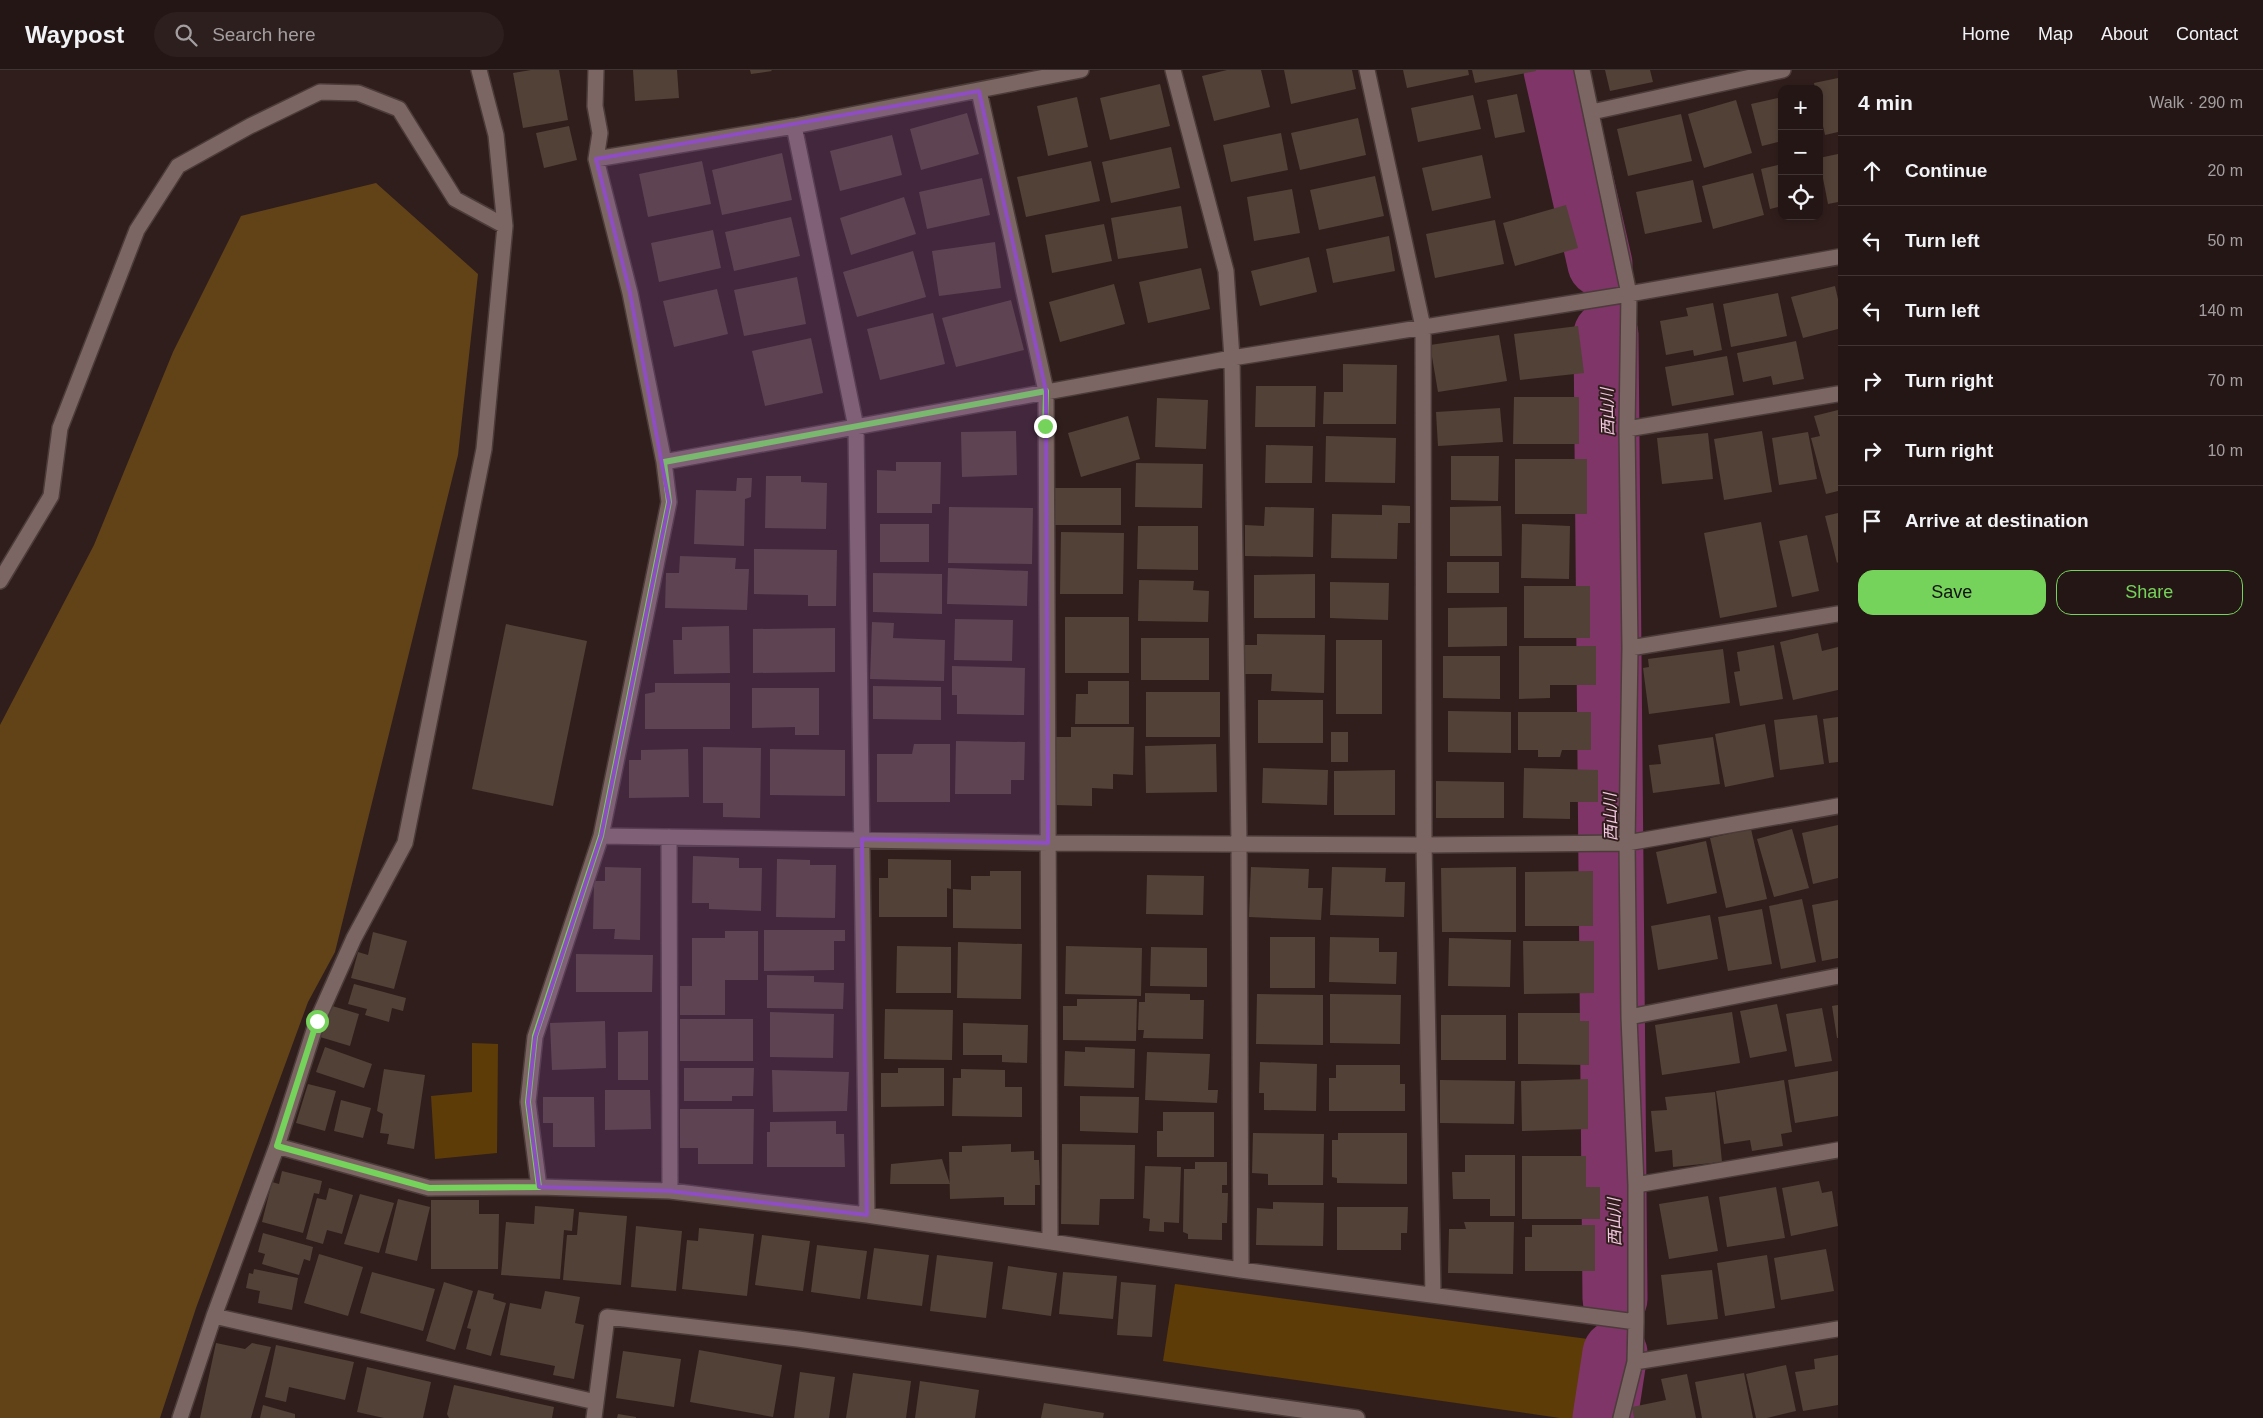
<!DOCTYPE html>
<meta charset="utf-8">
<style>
:root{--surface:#241615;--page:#2c1f1e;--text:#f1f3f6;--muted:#a39fa0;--line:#413534;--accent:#75d25a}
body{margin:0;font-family:Helvetica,"Noto Sans JP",sans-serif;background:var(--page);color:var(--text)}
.controls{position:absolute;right:15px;top:15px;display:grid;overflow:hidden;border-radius:10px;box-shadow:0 2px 8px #0003}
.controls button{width:45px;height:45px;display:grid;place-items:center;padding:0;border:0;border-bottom:1px solid var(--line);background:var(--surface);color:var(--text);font:25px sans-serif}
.stop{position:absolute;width:15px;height:15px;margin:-11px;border:4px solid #75d25a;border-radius:50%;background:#fff}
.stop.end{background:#75d25a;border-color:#fff;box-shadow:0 1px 5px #0008}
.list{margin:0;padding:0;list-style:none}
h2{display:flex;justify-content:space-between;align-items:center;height:65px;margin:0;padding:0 20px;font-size:21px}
h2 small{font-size:16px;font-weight:400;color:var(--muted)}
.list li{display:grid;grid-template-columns:32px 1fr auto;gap:15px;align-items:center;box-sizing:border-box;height:70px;padding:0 20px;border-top:1px solid var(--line)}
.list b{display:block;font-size:19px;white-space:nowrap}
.list em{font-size:16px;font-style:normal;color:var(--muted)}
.actions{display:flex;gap:10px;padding:15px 20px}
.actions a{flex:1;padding:11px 0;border:1px solid var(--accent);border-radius:15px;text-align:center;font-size:18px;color:var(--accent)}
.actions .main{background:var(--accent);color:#111}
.icon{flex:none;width:28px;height:28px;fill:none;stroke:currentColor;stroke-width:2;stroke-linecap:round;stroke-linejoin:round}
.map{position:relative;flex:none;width:1838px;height:1348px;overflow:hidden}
header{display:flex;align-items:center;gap:30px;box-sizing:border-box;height:70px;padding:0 25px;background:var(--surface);border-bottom:1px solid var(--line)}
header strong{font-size:24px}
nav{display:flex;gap:28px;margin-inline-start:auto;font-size:18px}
.search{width:350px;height:45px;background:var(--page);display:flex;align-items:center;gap:12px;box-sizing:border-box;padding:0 18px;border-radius:28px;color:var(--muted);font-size:19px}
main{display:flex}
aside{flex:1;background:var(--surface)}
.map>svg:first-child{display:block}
.green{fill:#5e3c07}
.forest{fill:#624318}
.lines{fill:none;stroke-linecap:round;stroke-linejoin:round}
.river{stroke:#7f3567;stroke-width:65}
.building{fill:#524137}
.minor-casing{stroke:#4b3c3a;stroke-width:18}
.minor{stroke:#7c6663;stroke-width:15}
.route{stroke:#75d25a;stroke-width:6}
.marked{fill:#8f4dc2;fill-opacity:0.2;stroke:#8f4dc2;stroke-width:4;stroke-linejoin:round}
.labels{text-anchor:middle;stroke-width:4;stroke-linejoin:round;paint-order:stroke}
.water-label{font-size:16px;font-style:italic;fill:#f6cae4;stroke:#301e1c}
</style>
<header>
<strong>Waypost</strong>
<div class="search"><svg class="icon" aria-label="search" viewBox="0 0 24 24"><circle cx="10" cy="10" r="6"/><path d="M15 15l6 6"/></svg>Search here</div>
<nav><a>Home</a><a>Map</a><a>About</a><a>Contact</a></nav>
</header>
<main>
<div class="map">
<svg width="1838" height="1348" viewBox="0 0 1838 1348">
<rect width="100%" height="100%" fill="#301e1c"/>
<path class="green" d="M472,973L498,974L497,1083L435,1089L431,1026L472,1022Z
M1175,1214L1603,1271L1612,1284L1598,1348H1560L1163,1291Z"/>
<path class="forest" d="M376,113L478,204L458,385L335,882L308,932L196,1238L160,1348H0V655L94,475L173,282L241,146Z"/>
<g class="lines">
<path class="river" d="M1556,0L1600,194
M1606,264L1615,1229
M1605,1348L1615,1283"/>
</g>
<path class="building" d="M531,0H559L568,50L523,58L513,3Z
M633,0H677L679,28L635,31Z
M750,0H771L772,1L751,4Z
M1227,0H1261L1270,37L1214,51L1202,6Z
M1284,0H1352L1356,19L1291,34Z
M1403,0H1468L1469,5L1407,18Z
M1472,0H1536V1L1475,13Z
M1605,0H1650L1653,12L1610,21Z
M1838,8V62L1825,65L1819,38V19H1815L1814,13Z
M1160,14L1170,56L1110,70L1100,28Z
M1517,24L1525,62L1495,68L1487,30Z
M1473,25L1481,59L1418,72L1411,38Z
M1077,27L1088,77L1048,86L1037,36Z
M1782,27V71L1762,76L1751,34Z
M1736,30L1752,83L1704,98L1688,44Z
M967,43L979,84L921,100L910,59Z
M1681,44L1692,91L1628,106L1617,59Z
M1358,48L1366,85L1300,100L1291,63Z
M569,56L577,90L544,98L536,63Z
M1281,63L1288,100L1231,112L1223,75Z
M892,65L902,105L840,121L830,81Z
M1171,77L1180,118L1111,133L1102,92Z
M782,83L792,130L722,145L712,100Z
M1838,84V132L1828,134L1819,88Z
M1482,85L1491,128L1432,141L1422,98Z
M702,91L711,134L648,147L639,104Z
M1091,91L1100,131L1026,147L1017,107Z
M1782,94V136L1770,139L1761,99Z
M1753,103L1764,145L1713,159L1702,116Z
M1375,106L1384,146L1319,160L1310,120Z
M982,108L990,145L927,159L919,122Z
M1693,110L1702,152L1645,164L1636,122Z
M1292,119L1300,163L1254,171L1247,127Z
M904,127L916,164L851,185L840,148Z
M1566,135L1578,178L1515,196L1503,153Z
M1181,136L1188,178L1118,189L1111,148Z
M791,147L800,186L734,201L725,162Z
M1495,150L1504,194L1435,208L1426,164Z
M1104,154L1112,191L1052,203L1045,165Z
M713,160L721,198L659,212L651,173Z
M1389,166L1395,201L1333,213L1326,179Z
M995,172L1001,218L939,226L932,181Z
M913,181L926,227L857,247L843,202Z
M1309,187L1317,222L1260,236L1251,201Z
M1201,198L1210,239L1148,253L1139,212Z
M797,207L806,254L744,266L734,220Z
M1114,214L1125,254L1060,272L1049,232Z
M1835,216L1838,229V259L1803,268L1791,227Z
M717,219L728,264L674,277L663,231Z
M1778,223L1787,266L1731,277L1723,234Z
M1011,230L1024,280L956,297L942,248Z
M1713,233L1722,280L1694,286L1693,280L1666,285L1660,251L1688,246L1686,238Z
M933,243L945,294L880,310L867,259Z
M1578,256L1584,303L1520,310L1514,264Z
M1499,265L1507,311L1438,322L1430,275Z
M811,268L823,323L765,336L752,281Z
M1796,271L1804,309L1773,315L1771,306L1743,312L1737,283Z
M1727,286L1734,325L1672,336L1665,297Z
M1343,294L1397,295L1396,354H1323L1324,322H1343Z
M1256,316H1316L1315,357H1255Z
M1514,327H1579V374H1513Z
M1157,328L1208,330L1206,379L1155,377Z
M1500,338L1503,372L1438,376L1436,342Z
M1838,340V421L1826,424L1811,368L1820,366L1814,346Z
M1128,346L1140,389L1081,407L1068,363Z
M1016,361L1017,405L962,407L961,362Z
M1762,361L1772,422L1724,430L1714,369Z
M1808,362L1817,409L1779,415L1772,368Z
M1708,363L1713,409L1662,414L1657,368Z
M1326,366L1396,368L1395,413L1325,412Z
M1266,375L1313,376L1312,413H1265Z
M1451,386H1499L1498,431L1451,430Z
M1515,389H1587V444H1515Z
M896,392H941L940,434H932V443H877V400L896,401Z
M1136,393L1203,394L1202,438L1135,437Z
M766,406H801V412L827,413L826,459L765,458Z
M737,408H752L751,427L745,429L744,476L694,474L696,420L736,421Z
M1055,418H1121V455H1055Z
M1382,435L1410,436V453H1398L1397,489L1331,488L1332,444L1382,445Z
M1501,436L1502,486H1450V437Z
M949,437L1033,438L1032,494L948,493Z
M1265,437L1314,438L1313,487L1245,486V455L1264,456Z
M1838,443V492L1837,493L1825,446Z
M1761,452L1777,537L1720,548L1704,463Z
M880,454H929V492H880Z
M1522,454L1570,456L1569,509L1521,508Z
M1138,456H1198V500L1137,499Z
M1061,462L1124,463L1123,524H1060Z
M1807,465L1819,521L1792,527L1779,471Z
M754,479L837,480L836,536H808V525L754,524Z
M680,486L736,488L735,499H749L747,540L665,538L666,503H679Z
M1447,492H1499V523H1447Z
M948,498L1028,501L1027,536L947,534Z
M873,503L942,504V544L873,542Z
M1315,504V548H1254V505Z
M1139,510L1194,511L1193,520L1209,521L1208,552L1138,551Z
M1330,512L1389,513L1388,550L1330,548Z
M1524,516H1590V568H1524Z
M1507,537V576L1448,577V538Z
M1065,547H1129V603H1065Z
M955,549L1013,550L1012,591L954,590Z
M872,552L894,553L893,568L945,570L944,611L870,609Z
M506,554L587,571L553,736L472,719Z
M729,556L730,603L674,604L673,570H682V557Z
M835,558V602L753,603V559Z
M1818,563L1822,581L1838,577V620L1793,630L1780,572Z
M1257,564L1325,565L1324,623L1271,621L1272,604H1245V575H1257Z
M1141,568H1209V610H1141Z
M1336,570H1382V644H1336Z
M1774,575L1783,629L1740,636L1734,602L1740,601L1737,582Z
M1519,576H1596V615H1550V628L1519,629Z
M1723,579L1730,633L1649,644L1643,598L1649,597L1648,589Z
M1443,586H1500V629L1443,628Z
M952,596L1025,598L1024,645L957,644V625H952Z
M1088,611H1129V654H1075L1076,624H1088Z
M655,613H730V659H645V624L655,622Z
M873,616L941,617V650L873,649Z
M752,618H819V665H795V657L752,658Z
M1146,622H1220V667H1146Z
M1258,630H1323V673H1258Z
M1448,641L1511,642V683L1448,682Z
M1518,642H1591V680H1562L1560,687H1538V680H1518Z
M1817,645L1824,694L1780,700L1774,650Z
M1838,647V692L1829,693L1823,649Z
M1765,654L1774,707L1725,717L1715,664Z
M1071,657H1134L1133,705L1113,704V719L1092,718V736L1055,735L1056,667H1071Z
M1331,662H1348V692H1331Z
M1713,667L1720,714L1653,723L1649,695L1661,694L1658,675Z
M956,671L1025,672L1024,710H1011V724H955Z
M914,674H950V732H877V684H912Z
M1216,674L1217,722L1146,723L1145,676Z
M703,677L761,678L760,748L723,747V733H703Z
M688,679L689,727L629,728V690H641V680Z
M770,679L845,680V726L770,725Z
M1263,698L1328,700L1327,735L1262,733Z
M1524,698L1598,700V732H1570V749L1523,748Z
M1395,700V745H1334V701Z
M1436,711L1504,712V748H1436Z
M1838,755V808L1813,814L1802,763Z
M1751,759L1767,829L1726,838L1710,768Z
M1792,759L1809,818L1774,827L1757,769Z
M1706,771L1717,823L1667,834L1656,782Z
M693,786L739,788V798H762L761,841L709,839V833H692Z
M777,789L810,790V795H836L835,848L776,847Z
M888,789L951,790V819L947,818V847H879V808H888Z
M605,797L641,798L640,870L614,869L615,859H593L594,811H605Z
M1251,797L1309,799L1308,818H1323L1321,850L1249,847Z
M1332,797L1386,798L1385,812H1405L1404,847L1330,845Z
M1516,797V862H1442L1441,798Z
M990,801H1021V859L953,858V819L971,820V806H990Z
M1593,801V856H1525V802Z
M1147,805L1204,806L1203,845L1146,844Z
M1802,829L1816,892L1781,899L1769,836Z
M1838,830V888L1822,891L1812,835Z
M1762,839L1772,894L1728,901L1718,847Z
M1710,845L1718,889L1658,900L1651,856Z
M764,860H845V871H834V900L764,901Z
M725,861H758V910H725V945H680V916H692V868H725Z
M373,862L407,871L394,919L351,908L358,882L368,885Z
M1270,867H1315V918H1270Z
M1330,867L1379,868V882H1397L1396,914L1329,912Z
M1449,868L1511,870L1510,917L1448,916Z
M1523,871H1594V923L1524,924Z
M958,872L1022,874L1021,929L957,928Z
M897,876L951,877V923H896Z
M1066,876L1142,878L1141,926L1065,924Z
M1151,877L1207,878V917L1150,916Z
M576,884L653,885L652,922H576Z
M767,905L814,906V912L844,913L843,939L767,938Z
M354,914L406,928L403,941L392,938L389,952L365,945L367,939L348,934Z
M1145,923L1190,924V930H1204L1203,969L1143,968L1144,960H1138L1139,932H1145Z
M1257,924L1323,925V975L1256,974Z
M1330,924L1401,925L1400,974L1330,973Z
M1077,929H1137L1136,971L1063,970V936H1077Z
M1777,934L1787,981L1750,988L1740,941Z
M329,935L359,944L350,976L320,967Z
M1838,935V968H1837L1832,936Z
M1822,938L1832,991L1795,997L1786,944Z
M885,939L953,940L952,990L884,989Z
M770,942L834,944L833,988L770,987Z
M1732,942L1740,993L1662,1005L1655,955Z
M1518,943H1580V951H1589V995L1518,994Z
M1441,945H1506V990H1441Z
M680,949H753V991H680Z
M605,951L606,998L552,1000L550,953Z
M963,953L1028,955L1027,993L1002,992V985H963Z
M648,961V1010H618V962Z
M325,977L372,994L364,1018L316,1002Z
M1085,977L1135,979L1134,1018L1064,1016L1065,981L1085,982Z
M1147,982L1210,984L1208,1020H1218L1217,1033L1145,1030Z
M1260,992L1317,994L1316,1041L1264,1040V1023H1259Z
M1336,995H1400V1014H1405V1041H1329V1008H1336Z
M684,998H754L753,1026H732V1031H684Z
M898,998H944V1036L881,1037V1003H898Z
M384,999L425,1005L414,1079L387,1074L389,1064L380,1063L383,1044L377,1041Z
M961,999L1005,1000V1017H1022V1047L952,1046L953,1008H961Z
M772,1000L849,1002L847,1041L773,1042Z
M1838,1001V1046L1795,1053L1788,1010Z
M1588,1009V1059L1522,1061L1521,1011Z
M1440,1010L1515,1011L1514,1054L1440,1053Z
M1784,1010L1792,1062L1781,1064L1783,1076L1752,1081L1750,1070L1724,1074L1716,1021Z
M308,1014L336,1021L325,1061L296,1053Z
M605,1020H650L651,1059L605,1060Z
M1715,1022L1722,1092L1673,1097L1672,1080L1655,1082L1651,1041L1667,1040L1665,1027Z
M1080,1026L1139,1027L1138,1063L1080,1061Z
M543,1027H594L595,1077H553V1053H543Z
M341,1030L371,1038L363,1068L334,1061Z
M680,1039H754L753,1094H698V1078H680Z
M1163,1042H1214V1087H1157V1061H1163Z
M836,1051V1064H844L845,1097H767V1062H770V1052Z
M1253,1063L1324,1064L1323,1115H1268V1104L1252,1103Z
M1338,1063H1407V1114L1337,1113V1108L1332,1107V1070H1338Z
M1011,1074V1082L1034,1081V1090H1039L1040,1115H1035V1135H1004V1127L950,1129L949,1082H962V1076Z
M1062,1074L1135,1075L1134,1129H1100L1099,1155L1061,1154Z
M1465,1085H1515V1146H1490V1129H1453L1452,1102H1465Z
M1522,1086H1586V1117H1600V1149H1522Z
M942,1089L950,1114H890L891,1094Z
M1195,1092H1227V1115H1222V1123H1228L1227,1153H1222V1170L1188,1169V1164L1183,1162L1184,1099H1195Z
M1145,1096L1181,1097L1179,1153L1164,1152V1162L1149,1161L1150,1149L1143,1148Z
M282,1101L322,1111L319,1124L314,1123L303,1163L262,1152L272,1112L279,1114Z
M1819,1111L1822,1123L1832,1121L1838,1156L1791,1166L1782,1118Z
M1776,1117L1785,1168L1727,1177L1719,1127Z
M329,1118L353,1125L342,1164L327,1160L323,1174L306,1169L317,1128L326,1130Z
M360,1124L394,1133L379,1183L344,1174Z
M1708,1126L1718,1181L1669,1189L1659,1134Z
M398,1129L430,1137L417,1191L385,1183Z
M431,1130H479V1144H499L498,1199H431Z
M1273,1132L1324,1133L1323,1176L1256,1175L1257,1138L1273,1139Z
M535,1136L574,1139L572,1161L564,1160L560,1209L501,1205L506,1152L534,1154Z
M1337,1137H1408L1407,1163H1401V1180H1337Z
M579,1142L627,1146L621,1215L563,1210L567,1165H577Z
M1464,1152H1514L1513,1204L1448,1203L1449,1159H1466Z
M1532,1155H1595V1201H1525V1167H1532Z
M636,1156L682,1161L676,1221L631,1217Z
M699,1158L754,1164L747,1226L682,1219L687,1170L698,1171Z
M263,1163L313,1177L310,1191L304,1189L299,1205L262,1194L265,1184L258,1182Z
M762,1165L810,1171L803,1221L755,1215Z
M817,1175L867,1181L860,1229L811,1222Z
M874,1178L929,1185L922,1236L867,1229Z
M1826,1179L1834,1221L1781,1230L1774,1188Z
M319,1184L363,1197L348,1246L304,1233Z
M937,1185L993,1192L986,1248L930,1241Z
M1767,1185L1775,1238L1725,1246L1717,1193Z
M1008,1196L1057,1203L1051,1246L1002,1239Z
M254,1199L298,1208L292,1240L258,1233L260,1221L246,1218L249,1203L253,1204Z
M1712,1200L1718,1249L1667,1255L1661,1205Z
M372,1202L435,1219L423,1261L360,1243Z
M1063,1202L1117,1206L1113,1249L1059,1244Z
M444,1212L473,1221L455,1280L426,1271Z
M1121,1212L1156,1215L1152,1267L1117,1265Z
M478,1220L494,1224L493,1229L506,1233L491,1286L466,1279L471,1259L467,1258Z
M545,1221L580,1227L575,1253L584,1255L574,1309L553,1305L555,1296L500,1285L510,1233L541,1239Z
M216,1273L245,1279L252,1273L271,1277L251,1348H200Z
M276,1275L354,1292L345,1330L289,1317L286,1332L265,1327Z
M699,1280L782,1295L773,1347L690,1332Z
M623,1281L681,1289L674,1337L616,1328Z
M1838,1285V1335L1803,1341L1795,1302L1815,1299L1814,1289Z
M1786,1295L1796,1341L1767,1348H1756L1746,1304Z
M367,1297L431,1312L423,1348H384L357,1342Z
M800,1302L835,1307L829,1348H794Z
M853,1303L911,1311L906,1348H846Z
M1744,1303L1753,1348H1702L1695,1312Z
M1687,1304L1696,1348H1634L1632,1337L1666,1330L1661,1309Z
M920,1311L979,1320L975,1348H915Z
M454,1315L554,1337L552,1348H449L447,1344Z
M1044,1333L1104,1343L1103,1348H1041Z
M263,1335L295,1344V1348H260Z
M618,1344L636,1347V1348H617Z"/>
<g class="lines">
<defs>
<path id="minor" d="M1173,0L1226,201L1232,288L1239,773L1241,1200
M1367,0L1423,257L1424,775L1433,1225
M1582,0L1629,224L1627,359L1630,578L1627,773L1629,947L1636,1115V1252L1635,1292L1621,1348
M979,21L1046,321L1050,1172
M1592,42L1783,0
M794,56L856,357L867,1145
M596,89L794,56L1081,0
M1627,359L1838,324
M664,392L1232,288L1629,224L1838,187
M0,511L51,426L60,358L137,160L178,96L250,56L320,22L358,23L399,39L455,129L505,156
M1630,578L1838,544
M601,766L1048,773L1424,775L1627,773L1838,736
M669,767L670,1121
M1629,947L1838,906
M277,1076L429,1118L539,1117L670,1121L867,1145L1241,1200L1636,1252
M1636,1115L1838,1080
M539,1117L528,1032L535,967L601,766L669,432L664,392L630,223L596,89L600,63L595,36L596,0
M214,1246L596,1332
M1635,1292L1838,1259
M180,1348L214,1246L277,1076L317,951L354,868L405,773L484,379L505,156L496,65L479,0
M594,1348L607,1247L798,1269L1357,1348"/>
</defs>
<use href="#minor" class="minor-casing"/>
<use href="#minor" class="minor"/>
</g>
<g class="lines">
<path class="route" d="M317,951L277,1076L429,1118L539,1117L528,1032L535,966L601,766L669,432L664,392L1046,321L1045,356"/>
</g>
<path class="marked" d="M979,21L1046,321L1048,773L862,769L867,1145L670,1121L539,1117L528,1032L535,967L601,766L669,432L630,223L596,89Z"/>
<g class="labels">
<g class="water-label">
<text transform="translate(1607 342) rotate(-91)" y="6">西山川</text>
<text transform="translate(1610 747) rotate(-91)" y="6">西山川</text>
<text transform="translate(1614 1152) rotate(-91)" y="6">西山川</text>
</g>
</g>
</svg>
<div class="controls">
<button>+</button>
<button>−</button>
<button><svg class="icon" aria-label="locate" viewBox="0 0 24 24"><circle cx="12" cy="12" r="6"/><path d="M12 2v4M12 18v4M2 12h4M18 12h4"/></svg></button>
</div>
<div class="stop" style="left:317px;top:951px"></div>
<div class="stop end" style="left:1045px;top:356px"></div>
</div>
<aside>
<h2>4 min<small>Walk · 290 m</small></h2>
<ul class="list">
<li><svg class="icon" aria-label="ahead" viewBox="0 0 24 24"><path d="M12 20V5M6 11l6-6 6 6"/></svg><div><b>Continue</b></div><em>20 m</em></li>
<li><svg class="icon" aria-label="left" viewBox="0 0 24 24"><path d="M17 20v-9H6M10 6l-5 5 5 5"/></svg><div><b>Turn left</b></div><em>50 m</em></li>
<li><svg class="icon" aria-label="left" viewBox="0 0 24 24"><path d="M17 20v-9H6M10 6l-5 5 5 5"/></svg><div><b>Turn left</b></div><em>140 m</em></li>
<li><svg class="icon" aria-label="right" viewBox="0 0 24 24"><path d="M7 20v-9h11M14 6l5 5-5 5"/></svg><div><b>Turn right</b></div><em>70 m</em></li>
<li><svg class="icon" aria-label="right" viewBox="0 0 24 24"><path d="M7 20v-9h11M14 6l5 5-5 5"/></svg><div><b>Turn right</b></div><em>10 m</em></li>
<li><svg class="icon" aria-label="arrive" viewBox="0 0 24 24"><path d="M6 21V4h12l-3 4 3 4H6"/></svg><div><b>Arrive at destination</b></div></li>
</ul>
<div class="actions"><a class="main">Save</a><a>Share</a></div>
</aside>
</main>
